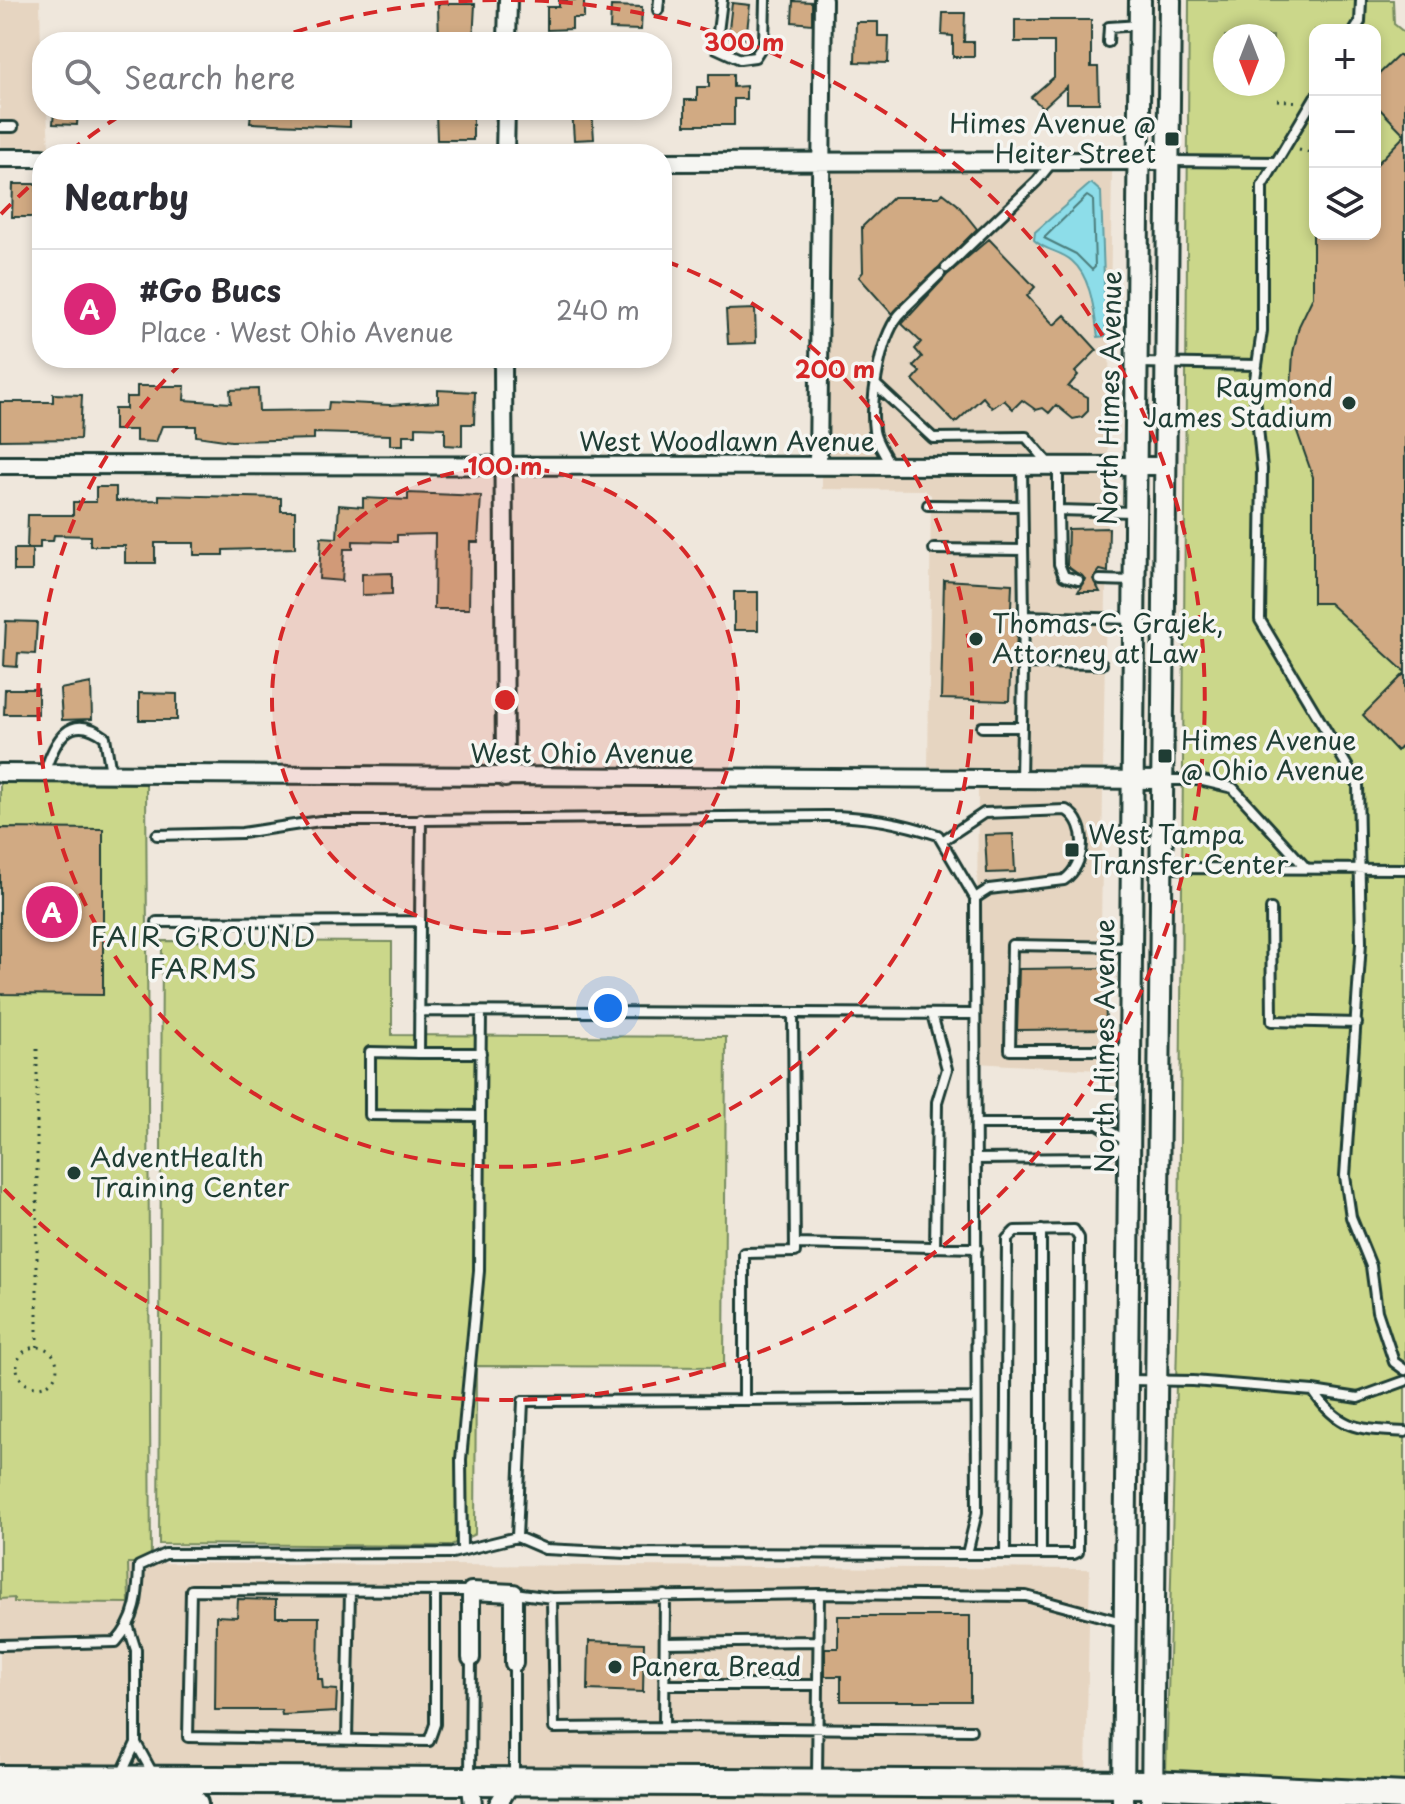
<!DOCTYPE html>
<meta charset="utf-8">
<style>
:root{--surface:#fff;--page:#f7f7f7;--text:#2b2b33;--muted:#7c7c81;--line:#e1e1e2;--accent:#db2777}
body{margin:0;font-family:"Playpen Sans",sans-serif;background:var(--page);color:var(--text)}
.controls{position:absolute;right:24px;top:24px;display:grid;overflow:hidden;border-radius:16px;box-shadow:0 4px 12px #0003}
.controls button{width:72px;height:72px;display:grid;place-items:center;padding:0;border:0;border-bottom:2px solid var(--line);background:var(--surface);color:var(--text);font:40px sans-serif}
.compass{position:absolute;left:1213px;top:24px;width:72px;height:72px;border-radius:50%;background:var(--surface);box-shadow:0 4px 12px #0003;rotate:180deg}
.you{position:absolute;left:608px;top:1008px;width:28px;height:28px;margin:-20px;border:6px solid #fff;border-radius:50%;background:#1a73e8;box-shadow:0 0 0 12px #1a73e833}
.badge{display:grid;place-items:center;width:52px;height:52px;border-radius:50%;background:var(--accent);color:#fff;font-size:26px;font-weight:700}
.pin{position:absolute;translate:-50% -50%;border:4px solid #fff;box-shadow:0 2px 8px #0006}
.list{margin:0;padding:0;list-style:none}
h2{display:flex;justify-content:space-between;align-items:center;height:104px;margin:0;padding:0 32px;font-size:34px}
h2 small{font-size:26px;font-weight:400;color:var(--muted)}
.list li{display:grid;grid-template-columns:52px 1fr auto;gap:24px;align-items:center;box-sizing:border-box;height:120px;padding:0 32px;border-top:2px solid var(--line)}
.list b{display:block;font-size:30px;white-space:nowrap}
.list p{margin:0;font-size:26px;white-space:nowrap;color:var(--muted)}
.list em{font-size:26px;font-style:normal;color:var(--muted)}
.icon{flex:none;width:44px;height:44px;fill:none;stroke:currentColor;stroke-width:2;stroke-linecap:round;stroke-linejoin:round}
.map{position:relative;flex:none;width:1405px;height:1804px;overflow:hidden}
.search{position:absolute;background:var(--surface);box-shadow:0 4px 12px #0003;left:32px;top:32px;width:640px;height:88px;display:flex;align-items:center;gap:20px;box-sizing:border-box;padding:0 28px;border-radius:32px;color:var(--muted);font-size:30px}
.panel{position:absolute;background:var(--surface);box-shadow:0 4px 12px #0003;left:32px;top:144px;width:640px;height:224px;border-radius:32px}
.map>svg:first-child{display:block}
.built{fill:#e6d5c1;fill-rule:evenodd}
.green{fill:#cbd78a;stroke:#758a5f;stroke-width:2;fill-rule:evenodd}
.water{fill:#8ddde9;stroke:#619da1;stroke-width:2}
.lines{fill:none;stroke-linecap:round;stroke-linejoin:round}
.shore{stroke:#4b7d7c;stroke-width:2}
.building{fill:#d1aa83;stroke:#1f3d34;stroke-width:2}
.service-casing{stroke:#1f3d34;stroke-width:14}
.minor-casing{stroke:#1f3d34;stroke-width:22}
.tertiary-casing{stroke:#1f3d34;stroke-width:26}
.primary-casing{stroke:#1f3d34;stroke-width:32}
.path{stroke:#1f3d34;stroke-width:3;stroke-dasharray:2 6;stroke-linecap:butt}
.service{stroke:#f6f6f2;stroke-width:8}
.minor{stroke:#f6f6f2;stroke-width:16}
.tertiary{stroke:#f6f6f2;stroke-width:20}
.primary{stroke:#f6f6f2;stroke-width:26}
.ring{fill:none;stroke:#d62828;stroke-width:4;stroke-dasharray:14 10}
.poi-dot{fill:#1f3d34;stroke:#f6f6f2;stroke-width:3}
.labels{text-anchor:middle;stroke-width:7;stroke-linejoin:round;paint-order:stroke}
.poi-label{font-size:26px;fill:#1f3d34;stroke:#f6f6f2;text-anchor:start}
.street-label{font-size:26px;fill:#1f3d34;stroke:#f6f6f2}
.neighbourhood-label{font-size:28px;letter-spacing:2px;fill:#1f3d34;stroke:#f6f6f2}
.centre{fill:#d62828;stroke:#f6f6f2;stroke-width:4}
.ring-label{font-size:24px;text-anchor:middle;font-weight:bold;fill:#d62828;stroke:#f6f6f2;stroke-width:7;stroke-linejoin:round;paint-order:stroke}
</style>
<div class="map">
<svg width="1405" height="1804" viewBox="0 0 1405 1804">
<rect width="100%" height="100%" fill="#efe7dc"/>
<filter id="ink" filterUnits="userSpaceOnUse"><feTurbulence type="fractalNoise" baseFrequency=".0125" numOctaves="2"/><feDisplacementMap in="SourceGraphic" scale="16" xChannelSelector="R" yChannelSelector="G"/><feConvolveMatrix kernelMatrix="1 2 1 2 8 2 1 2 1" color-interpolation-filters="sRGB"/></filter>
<g filter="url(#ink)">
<path class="built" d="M0,0H40L42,110H47L49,148L0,149Z
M1112,169L1108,457H826L830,170ZM1092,183L1091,301L1085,277L1072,260L1042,248L1035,233Z
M822,475H1108L1103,771H928L931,495L924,490L822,489Z
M978,789H1103L1099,1070L976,1063Z
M128,1563L1090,1569L1086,1775L0,1770V1599L128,1602Z
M463,1788L464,1797L0,1793Z
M518,1788L1086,1793V1801L555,1798L554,1795L512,1797Z"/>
<path class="green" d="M1189,0H1393L1394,24L1405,33V1787L1166,1776L1179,1265ZM1315,30H1375V234H1315ZM1225,36H1273V84H1225Z
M0,782L146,784L151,1563H128L129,1603L14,1602V1598L0,1599Z
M162,941L392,942V1035L726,1037L724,1367L476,1366L475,1534L449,1546L159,1544Z
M1166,1794L1392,1804H1165Z"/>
<path class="water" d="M1091,183L1101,192L1106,336L1098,337C1094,313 1092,278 1072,261C1061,251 1045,251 1034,240L1035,232Z"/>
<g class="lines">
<path class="shore" d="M1087,196L1093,200L1095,267L1092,270L1076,254L1044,238Z"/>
</g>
<path class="building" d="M559,0H584V18H572V29L547,30V7H559Z
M793,1L812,2V24L792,22Z
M732,3L750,5L746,39L728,37Z
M438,4H475L473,42H439Z
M611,6L642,7L641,30L610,29Z
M943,13H965L964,42H974V57H953V36L942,35Z
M1015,20H1091V67H1098L1099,103H1067V86L1043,108L1031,97L1054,77V42H1015Z
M856,22H878V36H889L888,63L855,62Z
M1399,55L1405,61V135L1375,104V78Z
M709,74H733V87L746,86V99H734V125H685V100H697V87H709Z
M54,110H78L77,125L53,124Z
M251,110H350V127L250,123Z
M572,110H592L594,139L574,140Z
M473,111V140H437L436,112Z
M1405,135V672L1329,603H1313V477L1293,420L1291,387L1293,353L1299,326L1313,297V234H1375V166Z
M13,184H37L36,217H12Z
M943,193L957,204L977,229L892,314L859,277L863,272L862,227L893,197H939Z
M989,239L1035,287L1027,296L1054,325L1065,315L1097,350L1075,372L1078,375L1068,387L1088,397V411L1082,417L1073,419L1056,405L1049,413L1043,408L1036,410L1022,400L1013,409L1004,400L992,408L983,397L955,423L913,380L920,372L913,366L922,357L915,349L921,342L902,324L947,275Z
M755,309L756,343L728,344L726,310Z
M137,386H185L184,400L231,403L230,390L258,389L259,411L328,410L329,402L390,405L438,402V390L475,392L474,424H462V446L445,445V428L416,427V435H403V445H390V435L314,433V439L231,441L196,436V426H162L156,442L136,441V430H114V409H126V397H137Z
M53,394L82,395L80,439L0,440V402H53Z
M96,487H116V501L159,500V495L281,498V511H295V548L223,550V555H194V543H155V563H125V546H90V536L54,535L53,541H40V548H27L28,515H73V502H96Z
M408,493L481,496L478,542H470L469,609H434L435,534L397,535V542L353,541V549H344L342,581L319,579L321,537L337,538L339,505L363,507V498L408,500Z
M1109,528L1108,572L1100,570L1093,579L1100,592H1078L1085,579L1067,566L1068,529Z
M14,549H32V571H14Z
M392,573V594L362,595V574Z
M944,580L1012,584L1010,631L1017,632L1016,652H1011L1009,701L941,699Z
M734,592H758V630H734Z
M6,621L37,622L35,654L18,653L17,667L4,666Z
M1405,673V742L1397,751L1363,715Z
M91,683L92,719L62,720L60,689Z
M5,689H38V714H4Z
M139,693L177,694V720H139Z
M0,828L103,829V995L0,994Z
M1013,834L1015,872L987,873L985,835Z
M1105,968L1106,1029L1017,1030L1019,969Z
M238,1599L276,1600V1617H319L318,1679H322L323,1689L337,1690L336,1712L282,1715L281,1710H215L216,1616L237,1617Z
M838,1616H970V1701H841V1676H825V1648H838Z
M589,1641L644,1643L643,1692L588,1690Z"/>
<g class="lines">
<defs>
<path id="service" d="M722,0L716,48L740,59L755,57L764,43L765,0
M658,10L659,0
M1355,30L1360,22L1361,0
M1108,42L1109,27L1140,25
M1315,97L1262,186V331L1254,386L1262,469L1260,620L1358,784L1361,943L1345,1176L1351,1217L1371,1266L1377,1311L1394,1362L1405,1370
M0,127H13
M1169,161L1276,162
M946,268L1037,181L1053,161
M905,308L940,274
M1138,363L1257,365
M876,385L933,438L1026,437L1050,465
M890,465C885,454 876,443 874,431C870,400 880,332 903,311
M1022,466L1024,616L1133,619
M1058,466V510L1133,512
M928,505L1022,506
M1058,510L1059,564L1064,576L1078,580
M934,549L1023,550
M1100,580L1134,581
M1023,663L1102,664
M982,727H1022
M44,774C54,742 69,710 105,737L111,773
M1021,779L1024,616
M1165,780H1199L1233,788L1306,868
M942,841L984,813L1066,810C1090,824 1085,866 1064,880L989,889L975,898
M1163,868L1405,869
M1271,909L1272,1021L1357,1023
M420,921L421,819
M157,922L420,921L419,1053L370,1052V1115L480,1116L481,1012
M419,1011L974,1014
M932,1014L947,1069L937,1102L935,1248
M1129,1050H1010L1012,945L1131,947
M419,1053H481
M976,1124H1098L1126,1141
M976,1159L1096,1158L1129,1144
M1041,1230V1554
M795,1244L977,1248
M1128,1380L1193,1381L1313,1391
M1405,1381L1358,1398L1313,1391C1340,1431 1360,1429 1405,1432
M744,1400L976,1398
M517,1537L523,1401L744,1400V1253L795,1252L793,1013
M462,1550L461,1459L479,1271L480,1116
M967,1554C1002,1554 1038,1554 1074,1554L1078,1552L1079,1238L1074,1230L1015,1231L1007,1239L1005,1554
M435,1591V1724L429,1741L188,1737L191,1590C284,1590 377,1591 471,1591
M514,1593L552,1598L819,1594
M665,1595L664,1727L971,1730
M552,1598L554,1728L664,1727
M129,1628L136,1650V1743
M665,1643L818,1641
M0,1645L116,1642C137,1619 138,1596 139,1566L165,1554L452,1553L517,1537L545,1549L627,1553L967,1554L977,1512L975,898L938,835C900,822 866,816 826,816L320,821L242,833L157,835
M514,1663V1779
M665,1685H818
M347,1739L350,1591
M121,1775L136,1743L153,1774
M470,1777L471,1658
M817,1777L819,1594L1026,1596L1122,1622"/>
<path id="minor" d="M507,42L508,0
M505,154L506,110
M0,158H42
M662,162L1169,161
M503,358L505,778
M0,465L1166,466
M818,466L823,0
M0,773L1164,780
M471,1658V1591L514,1593V1663
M470,1779L473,1804
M498,1804L514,1779"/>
<path id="tertiary" d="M1123,1804L1140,0
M1152,1804L1170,0"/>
<path id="primary" d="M0,1779L1152,1784L1405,1796
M0,1802L194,1804"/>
</defs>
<use href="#service" class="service-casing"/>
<use href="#minor" class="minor-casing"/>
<use href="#tertiary" class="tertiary-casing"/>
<use href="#primary" class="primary-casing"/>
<path class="path" d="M1277,100L1300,102
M1299,150L1314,154
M37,1347V1048
M17 1367a20 20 0 1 1 40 0a20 20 0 1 1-40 0Z"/>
<use href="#service" class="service"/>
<use href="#minor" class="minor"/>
<use href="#tertiary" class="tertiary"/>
<use href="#primary" class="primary"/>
</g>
</g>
<circle cx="505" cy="700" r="233" fill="#d62828" fill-opacity=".12"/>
<g class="ring">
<circle cx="505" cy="700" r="233"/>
<path d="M665 261A467 467 0 1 1 187 358"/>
<path d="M1 214A700 700 0 0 1 41 176M69 152A700 700 0 0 1 124 113M271 40A700 700 0 0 1 499 0M511 0A700 700 0 1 1 1 1186"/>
</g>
<g class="poi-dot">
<rect x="1164" y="131" width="16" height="16" rx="4"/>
<circle cx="1349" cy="403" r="8"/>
<circle cx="976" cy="639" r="8"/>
<rect x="1157" y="748" width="16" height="16" rx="4"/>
<rect x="1064" y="842" width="16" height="16" rx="4"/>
<circle cx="74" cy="1173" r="8"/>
<circle cx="615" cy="1667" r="8"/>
</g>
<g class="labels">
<g class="poi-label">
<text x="1156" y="133" text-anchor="end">Himes Avenue @<tspan x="1156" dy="30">Heiter Street</tspan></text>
<text x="1333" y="397" text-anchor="end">Raymond<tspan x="1333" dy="30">James Stadium</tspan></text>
<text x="992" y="633">Thomas C. Grajek,<tspan x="992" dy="30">Attorney at Law</tspan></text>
<text x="1181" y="750">Himes Avenue<tspan x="1181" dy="30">@ Ohio Avenue</tspan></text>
<text x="1088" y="844">West Tampa<tspan x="1088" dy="30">Transfer Center</tspan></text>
<text x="90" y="1167">AdventHealth<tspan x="90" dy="30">Training Center</tspan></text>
<text x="631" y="1676">Panera Bread</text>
</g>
<g class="street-label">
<text transform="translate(1110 398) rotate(-89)" y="9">North Himes Avenue</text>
<text x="727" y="451">West Woodlawn Avenue</text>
<text x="582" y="763">West Ohio Avenue</text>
<text transform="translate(1105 1046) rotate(-90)" y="9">North Himes Avenue</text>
</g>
<g class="neighbourhood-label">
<text x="204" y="947">FAIR GROUND<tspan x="204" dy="32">FARMS</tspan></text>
</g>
</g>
<circle cx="505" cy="700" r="12" class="centre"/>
<g class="ring-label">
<text x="744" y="51">300 m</text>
<text x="835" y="378">200 m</text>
<text x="505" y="475">100 m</text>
</g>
</svg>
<div class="controls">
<button>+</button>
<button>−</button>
<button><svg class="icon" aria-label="layers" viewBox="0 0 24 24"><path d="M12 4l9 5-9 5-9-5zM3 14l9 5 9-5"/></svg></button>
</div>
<svg class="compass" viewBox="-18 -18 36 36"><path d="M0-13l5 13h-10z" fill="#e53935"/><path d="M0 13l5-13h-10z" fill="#7c7c81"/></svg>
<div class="you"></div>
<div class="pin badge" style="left:52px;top:912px">A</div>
<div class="search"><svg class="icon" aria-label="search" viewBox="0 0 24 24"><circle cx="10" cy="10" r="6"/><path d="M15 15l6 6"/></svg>Search here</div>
<section class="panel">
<h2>Nearby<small></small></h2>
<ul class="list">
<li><span class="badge">A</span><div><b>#Go Bucs</b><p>Place · West Ohio Avenue</p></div><em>240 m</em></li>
</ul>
</section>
</div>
